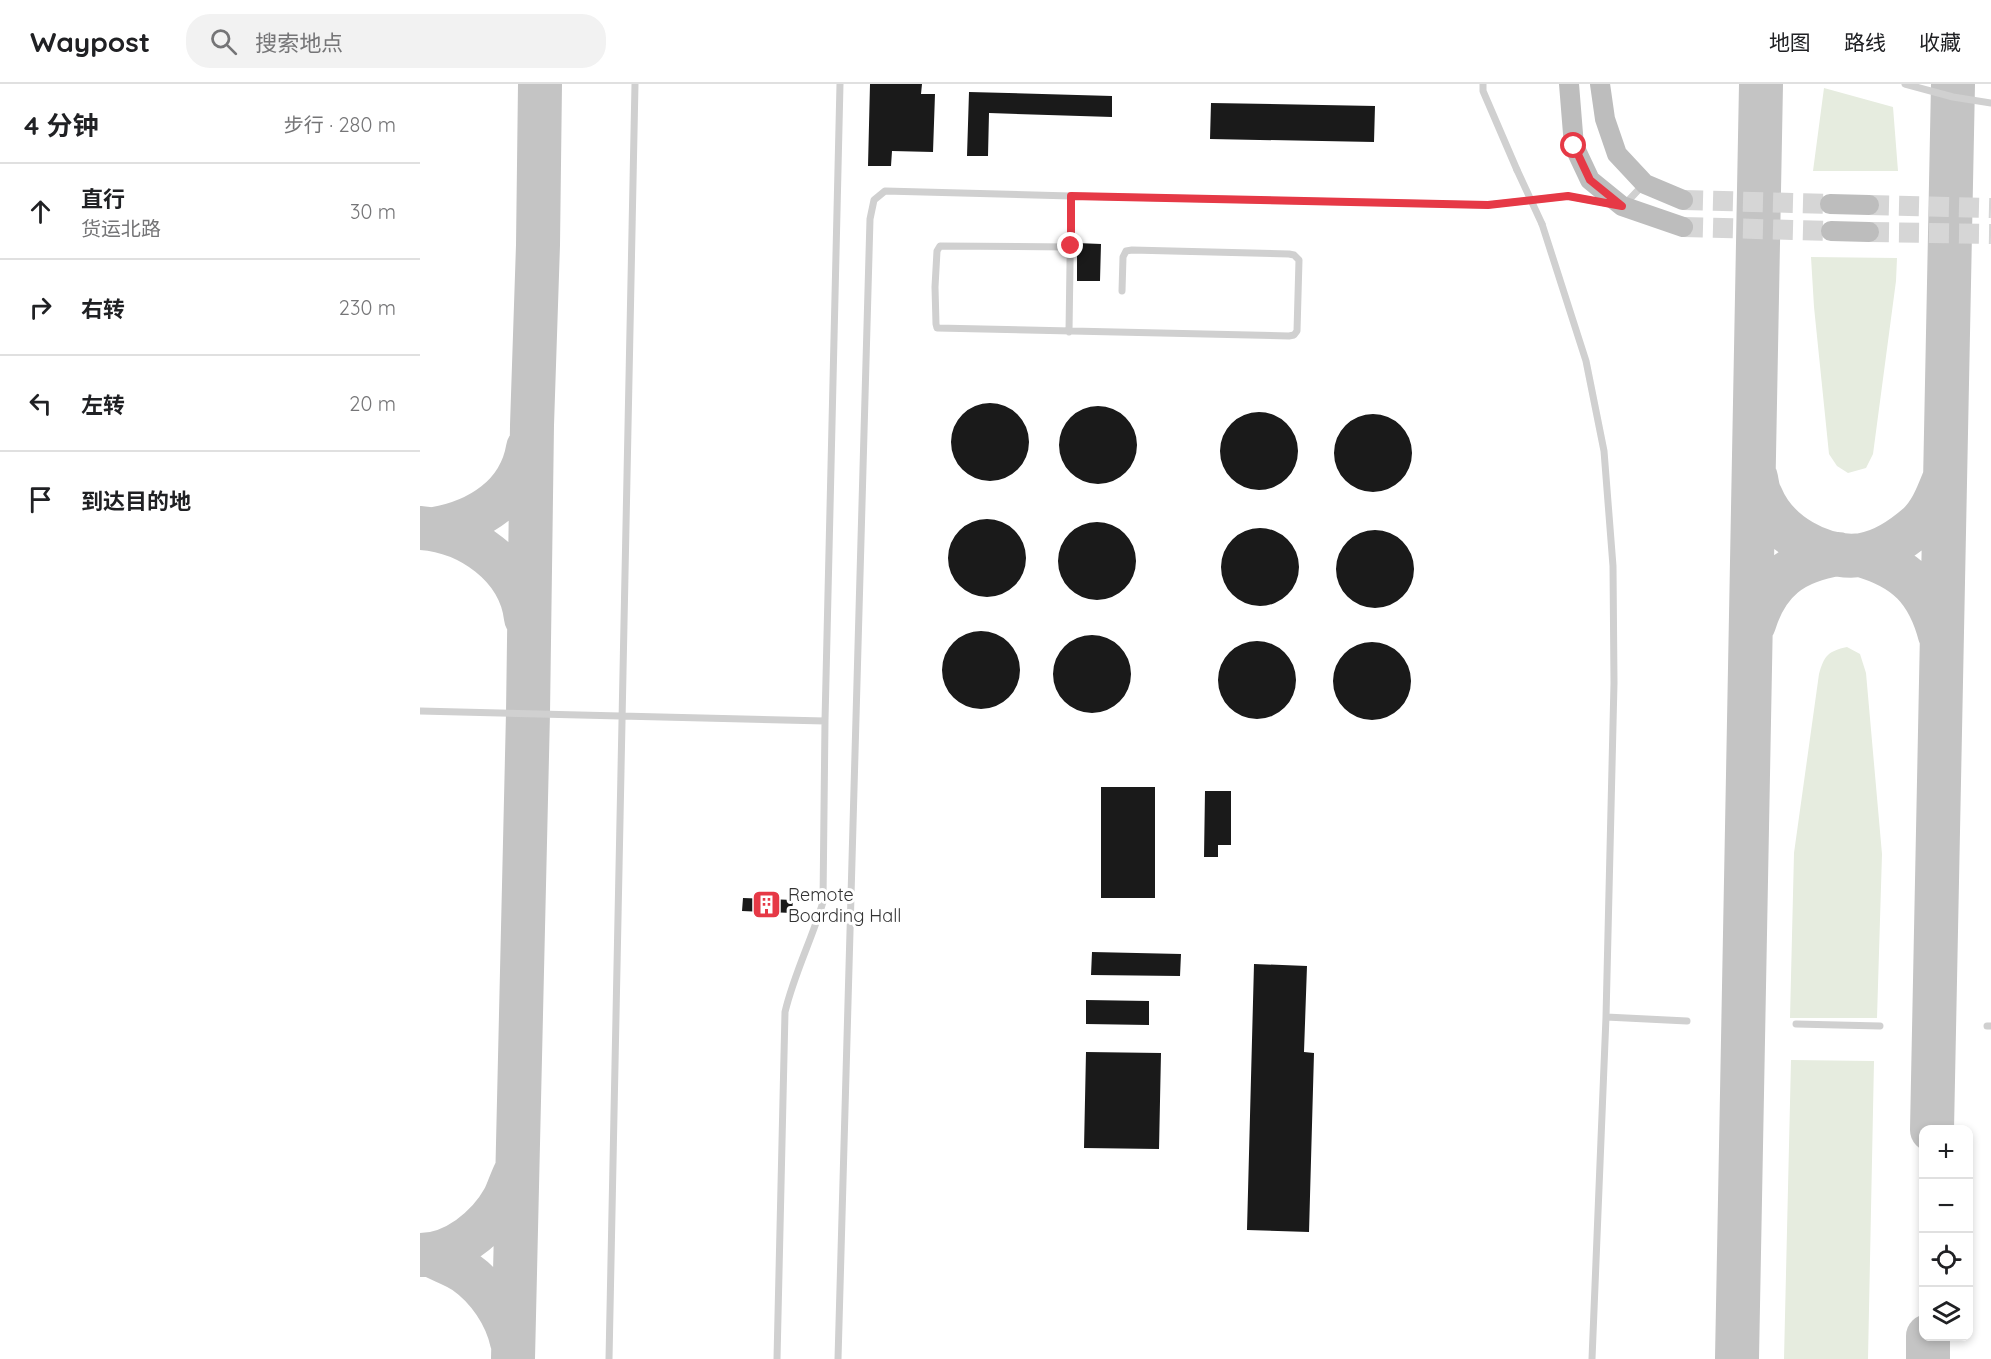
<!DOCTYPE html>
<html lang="zh">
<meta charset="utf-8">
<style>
:root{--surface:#fff;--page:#f2f2f2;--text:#202124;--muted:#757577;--line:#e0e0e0}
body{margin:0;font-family:Quicksand,"Noto Sans SC",sans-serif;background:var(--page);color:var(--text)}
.controls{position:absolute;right:18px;bottom:18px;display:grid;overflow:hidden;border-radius:12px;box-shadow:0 3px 9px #0003}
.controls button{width:54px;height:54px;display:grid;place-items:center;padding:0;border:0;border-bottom:2px solid var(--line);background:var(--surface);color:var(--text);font:30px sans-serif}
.stop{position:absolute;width:18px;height:18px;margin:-14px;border:4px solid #e63946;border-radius:50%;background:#fff}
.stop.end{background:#e63946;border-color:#fff;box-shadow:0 2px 6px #0008}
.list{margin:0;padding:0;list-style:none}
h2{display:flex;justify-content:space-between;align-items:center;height:78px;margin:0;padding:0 24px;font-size:26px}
h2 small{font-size:20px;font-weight:400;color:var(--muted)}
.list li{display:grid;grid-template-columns:39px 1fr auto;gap:18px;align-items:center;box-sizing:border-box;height:96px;padding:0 24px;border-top:2px solid var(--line)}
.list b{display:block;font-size:22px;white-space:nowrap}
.list p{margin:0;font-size:20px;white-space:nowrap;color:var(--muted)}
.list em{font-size:20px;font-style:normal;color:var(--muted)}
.icon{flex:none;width:33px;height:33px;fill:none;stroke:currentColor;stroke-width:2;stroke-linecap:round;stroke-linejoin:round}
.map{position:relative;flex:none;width:1571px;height:1275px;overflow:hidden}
header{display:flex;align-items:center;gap:36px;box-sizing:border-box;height:84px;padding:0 30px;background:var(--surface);border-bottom:2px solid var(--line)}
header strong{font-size:28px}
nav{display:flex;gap:33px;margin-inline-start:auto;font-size:21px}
.search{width:420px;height:54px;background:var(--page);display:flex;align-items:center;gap:15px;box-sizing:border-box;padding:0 21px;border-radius:24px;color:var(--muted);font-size:22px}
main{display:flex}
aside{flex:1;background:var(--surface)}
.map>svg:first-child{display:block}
.green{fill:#e6ecdf}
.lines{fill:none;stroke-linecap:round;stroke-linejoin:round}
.taxiway{stroke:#c4c4c4;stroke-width:44}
.building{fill:#1a1a1a}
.secondary-tunnel{stroke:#d6d6d6;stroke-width:20;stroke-dasharray:20 10;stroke-linecap:butt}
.lane{stroke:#d0d0d0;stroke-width:7}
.secondary{stroke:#bdbdbd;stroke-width:20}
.lane-bridge{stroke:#d0d0d0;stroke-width:7}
.route{stroke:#e63946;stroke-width:8}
.labels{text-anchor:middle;stroke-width:6;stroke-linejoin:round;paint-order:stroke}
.poi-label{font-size:18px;fill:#333;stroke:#fff;text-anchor:start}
</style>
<header>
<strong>Waypost</strong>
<div class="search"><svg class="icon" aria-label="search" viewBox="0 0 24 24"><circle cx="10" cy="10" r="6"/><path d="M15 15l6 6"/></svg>搜索地点</div>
<nav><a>地图</a><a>路线</a><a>收藏</a></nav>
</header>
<main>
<aside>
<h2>4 分钟<small>步行 · 280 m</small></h2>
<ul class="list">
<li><svg class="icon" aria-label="ahead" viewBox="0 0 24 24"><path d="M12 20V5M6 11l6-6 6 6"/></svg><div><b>直行</b><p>货运北路</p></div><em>30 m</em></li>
<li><svg class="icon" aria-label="right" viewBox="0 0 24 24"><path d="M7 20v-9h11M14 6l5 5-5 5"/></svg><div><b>右转</b></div><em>230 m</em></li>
<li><svg class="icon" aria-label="left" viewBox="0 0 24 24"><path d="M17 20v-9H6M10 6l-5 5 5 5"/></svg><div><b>左转</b></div><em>20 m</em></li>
<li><svg class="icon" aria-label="arrive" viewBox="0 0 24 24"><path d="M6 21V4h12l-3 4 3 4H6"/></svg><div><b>到达目的地</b></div></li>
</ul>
</aside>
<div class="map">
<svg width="1571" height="1275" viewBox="0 0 1571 1275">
<rect width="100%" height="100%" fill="#fff"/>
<path class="green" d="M1404,4L1473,23L1478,87H1393Z
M1391,173L1477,174L1476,197L1453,370L1446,384L1428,389L1417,382L1409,370L1394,223Z
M1427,563L1440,570L1446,589L1462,770L1457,934H1370L1374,769L1399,590C1404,572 1408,567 1427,563Z
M1371,976L1454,977L1448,1275H1364Z"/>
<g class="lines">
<path class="taxiway" d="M1336,394C1337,400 1338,407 1341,412C1356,449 1401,476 1442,471C1462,468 1483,454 1498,441C1512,428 1518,410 1525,393
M0,444C49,447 100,482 106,534
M15,445C59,437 100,412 108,364
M1441,471C1486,484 1508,506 1520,551
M1334,540C1347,497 1373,477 1418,470
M1512,1046L1533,0
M0,1171C34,1171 68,1144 84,1115C88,1107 91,1097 95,1089
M11,1171C22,1177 35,1181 45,1188C68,1204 86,1231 92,1258
M93,1275L108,629L112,341L118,161L120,0
M1317,1275L1341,0
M1508,1275V1252"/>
</g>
<path class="building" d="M450,0H502L501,10H515L513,68L472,67L471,82H448Z
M549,8L692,12V33L569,29L568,72H547Z
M791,19L955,22L954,58L790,55Z
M657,159L681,160L680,197H657Z
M531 358a39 39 0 1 1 78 0a39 39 0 1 1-78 0Z
M639 361a39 39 0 1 1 78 0a39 39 0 1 1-78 0Z
M800 367a39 39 0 1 1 78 0a39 39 0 1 1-78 0Z
M914 369a39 39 0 1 1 78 0a39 39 0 1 1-78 0Z
M528 474a39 39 0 1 1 78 0a39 39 0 1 1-78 0Z
M638 477a39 39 0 1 1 78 0a39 39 0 1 1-78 0Z
M801 483a39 39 0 1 1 78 0a39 39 0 1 1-78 0Z
M916 485a39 39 0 1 1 78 0a39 39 0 1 1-78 0Z
M522 586a39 39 0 1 1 78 0a39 39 0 1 1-78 0Z
M633 590a39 39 0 1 1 78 0a39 39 0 1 1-78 0Z
M798 596a39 39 0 1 1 78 0a39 39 0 1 1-78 0Z
M913 597a39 39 0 1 1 78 0a39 39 0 1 1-78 0Z
M681,703H735V814H681Z
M785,707H811V761H798V773H784Z
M323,814L373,816L372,829L322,827Z
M672,868L761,870L760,892L671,891Z
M834,880L887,882L884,968L894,969L889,1148L827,1146Z
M666,916L729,917V941L666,940Z
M666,968L741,969L739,1065L664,1064Z"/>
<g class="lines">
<path class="secondary-tunnel" d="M1263,116L1410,120
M1449,121L1571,124
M1263,143L1411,147
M1449,148L1571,150"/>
<path class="lane" d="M1063,0V7L1097,86
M1485,0L1533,13L1571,19
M1206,119L1223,101
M1122,140L1166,277L1184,367L1193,482L1194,599L1186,933L1172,1275
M651,163L520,162L517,167L515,203L516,240L517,244L869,252L874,251L877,247L879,176L874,171L869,170L712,166L706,167L703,173L702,207
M649,248L651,112
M0,627L405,637
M1186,933L1267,937
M1376,940L1460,942
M1567,942H1571
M189,1275L215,0
M357,1275L365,928C374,890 392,855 403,818L405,637L420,0
M418,1275L450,135L454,116L465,107L651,112L1068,121L1148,112L1190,120"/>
<path class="secondary" d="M1149,0L1154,62L1170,96L1202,122L1263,143
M1180,0L1185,35L1197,70L1225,100L1263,116
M1410,120L1449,121
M1411,147L1449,148"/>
<path class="lane-bridge" d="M1097,86L1122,140"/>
</g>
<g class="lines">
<path class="route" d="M651,162V112L1068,121L1148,112L1202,122L1170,96L1154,62"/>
</g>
<defs>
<symbol id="building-square" viewBox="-11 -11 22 22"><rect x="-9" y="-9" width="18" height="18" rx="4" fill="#e63946" stroke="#fff"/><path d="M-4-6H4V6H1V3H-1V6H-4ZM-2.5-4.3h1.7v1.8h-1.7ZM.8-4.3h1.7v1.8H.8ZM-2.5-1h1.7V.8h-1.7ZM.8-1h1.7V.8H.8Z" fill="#fff"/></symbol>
</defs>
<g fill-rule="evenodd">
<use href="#building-square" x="330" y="804" width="33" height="33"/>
</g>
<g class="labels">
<g class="poi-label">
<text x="368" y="817">Remote<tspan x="368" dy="21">Boarding Hall</tspan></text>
</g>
</g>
</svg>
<div class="controls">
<button>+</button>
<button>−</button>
<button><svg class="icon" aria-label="locate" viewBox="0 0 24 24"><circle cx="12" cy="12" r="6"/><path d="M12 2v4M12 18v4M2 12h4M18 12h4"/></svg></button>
<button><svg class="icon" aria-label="layers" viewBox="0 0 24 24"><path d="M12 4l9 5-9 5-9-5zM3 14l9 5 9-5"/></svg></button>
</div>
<div class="stop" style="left:1154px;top:62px"></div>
<div class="stop end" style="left:651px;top:162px"></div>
</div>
</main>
